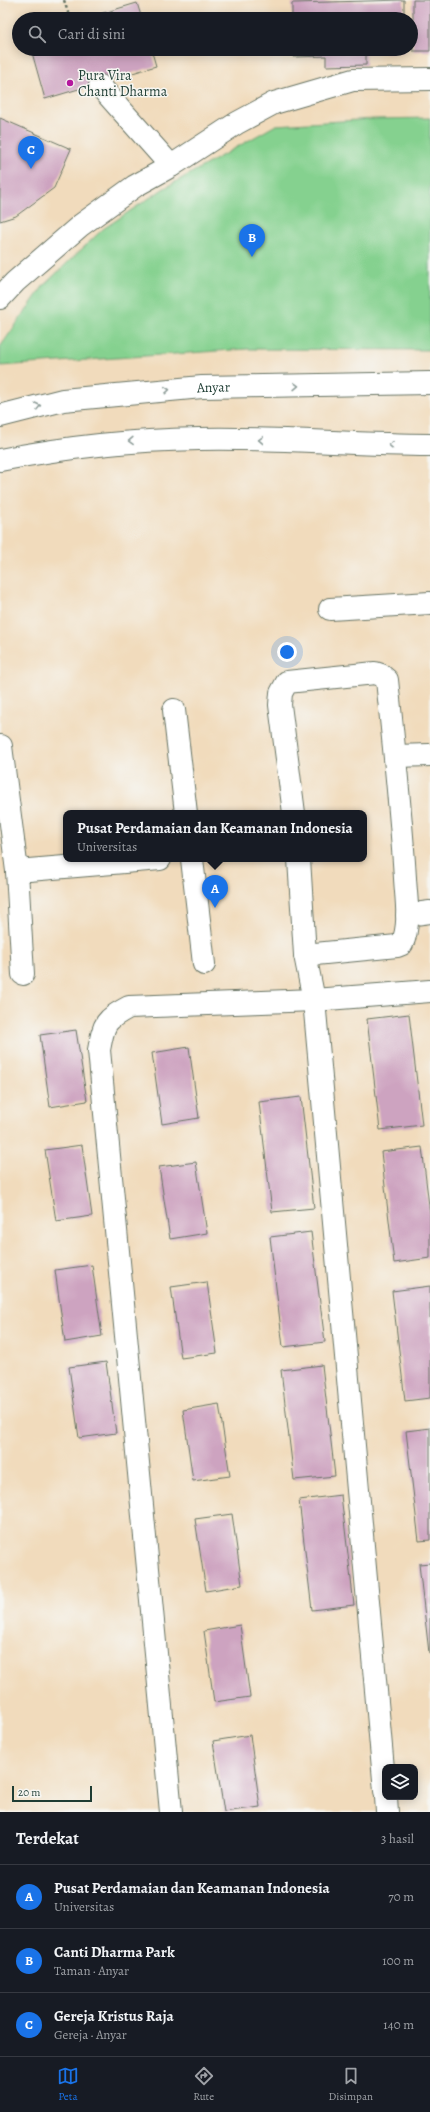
<!DOCTYPE html>
<html lang="id">
<meta charset="utf-8">
<style>
:root{--surface:#171b24;--page:#242831;--text:#f1f3f6;--muted:#9ea1a6;--line:#363941;--accent:#1a73e8}
body{margin:0;font-family:Alegreya,serif;background:var(--page);color:var(--text)}
.controls{position:absolute;right:12px;bottom:12px;display:grid;overflow:hidden;border-radius:8px;box-shadow:0 2px 10px #0003}
.controls button{width:36px;height:36px;display:grid;place-items:center;padding:0;border:0;border-bottom:1px solid var(--line);background:var(--surface);color:var(--text);font:20px sans-serif}
.scale{position:absolute;left:12px;bottom:10px;width:80px;box-sizing:border-box;padding-left:4px;border:2px solid #1f3d34;border-top:0;font-size:11px;line-height:14px;white-space:nowrap;color:#1f3d34;-webkit-text-stroke:3px #f6f6f2;paint-order:stroke}
.you{position:absolute;left:287px;top:652px;width:14px;height:14px;margin:-10px;border:3px solid #fff;border-radius:50%;background:#1a73e8;box-shadow:0 0 0 6px #1a73e833}
.badge{display:grid;place-items:center;width:26px;height:26px;border-radius:50%;background:var(--accent);color:#fff;font-size:13px;font-weight:700}
.pin{position:absolute;translate:-50% -33px;filter:drop-shadow(0 1px 2px #0008)}
.pin::after{content:'';position:absolute;top:21px;width:14px;height:12px;background:inherit;clip-path:polygon(0 0,100% 0,50% 100%)}
.popup{position:absolute;left:63px;top:810px;width:304px;height:52px;box-sizing:border-box;display:grid;place-content:center;border-radius:8px;background:var(--surface);filter:drop-shadow(0 1px 3px #0005);font-size:13px;white-space:nowrap;color:var(--muted)}
.popup b{font-size:15px;color:var(--text)}
.popup::after{content:'';position:absolute;left:50%;top:100%;margin-left:-8px;border:8px solid transparent;border-top-color:var(--surface)}
.list{margin:0;padding:0;list-style:none}
h2{display:flex;justify-content:space-between;align-items:center;height:52px;margin:0;padding:0 16px;font-size:17px}
h2 small{font-size:13px;font-weight:400;color:var(--muted)}
.list li{display:grid;grid-template-columns:26px 1fr auto;gap:12px;align-items:center;box-sizing:border-box;height:64px;padding:0 16px;border-top:1px solid var(--line)}
.list b{display:block;font-size:15px;white-space:nowrap}
.list p{margin:0;font-size:13px;white-space:nowrap;color:var(--muted)}
.list em{font-size:13px;font-style:normal;color:var(--muted)}
.icon{flex:none;width:22px;height:22px;fill:none;stroke:currentColor;stroke-width:2;stroke-linecap:round;stroke-linejoin:round}
.map{position:relative;flex:none;width:430px;height:1812px;overflow:hidden}
.search{position:absolute;background:var(--surface);box-shadow:0 2px 10px #0003;left:12px;right:12px;top:12px;height:44px;display:flex;align-items:center;gap:10px;box-sizing:border-box;padding:0 14px;border-radius:22px;color:var(--muted);font-size:15px}
.sheet{height:244px;background:var(--surface)}
nav{display:flex;justify-content:space-around;align-items:center;box-sizing:border-box;height:56px;border-top:1px solid var(--line);background:var(--surface);font-size:11px;color:var(--muted)}
nav a{display:grid;justify-items:center;gap:2px}
nav .on{color:var(--accent)}
.map>svg:first-child{display:block}
.green{fill:#85d18f;stroke:#528762}
.building{fill:#cda3c0}
.lines{fill:none;stroke-linecap:round;stroke-linejoin:round}
.minor-casing{stroke:#687464;stroke-width:24}
.path{stroke:#687464;stroke-width:2.5;stroke-dasharray:3 3;stroke-linecap:butt}
.minor{stroke:#fff;stroke-width:22}
.oneway{stroke:#8f9e9a}
.poi-dot{fill:#b5179e;stroke:#f6f6f2;stroke-width:1.5}
.labels{text-anchor:middle;stroke-width:3;stroke-linejoin:round;paint-order:stroke}
.poi-label{font-size:14px;fill:#1f3d34;stroke:#f6f6f2;text-anchor:start}
.street-label{font-size:14px;fill:#1f3d34;stroke:#f6f6f2}
</style>
<div class="map">
<svg width="430" height="1812" viewBox="0 0 430 1812">
<rect width="100%" height="100%" fill="#f6f6f2"/>
<filter id="ink" filterUnits="userSpaceOnUse"><feTurbulence type="fractalNoise" baseFrequency=".025" numOctaves="2"/><feDisplacementMap in="SourceGraphic" scale="8" xChannelSelector="R" yChannelSelector="G"/><feConvolveMatrix kernelMatrix="1 2 1 2 8 2 1 2 1" color-interpolation-filters="sRGB"/></filter>
<filter id="wash" filterUnits="userSpaceOnUse"><feTurbulence type="fractalNoise" baseFrequency=".012" numOctaves="4" result="noise"/><feDisplacementMap in="SourceGraphic" scale="16" xChannelSelector="R" yChannelSelector="G"/><feGaussianBlur stdDeviation="0.9" result="paint"/><feColorMatrix in="noise" values="0 0 0 0 0 0 0 0 0 0 0 0 0 0 0 0 0 1.4 0 .05"/><feComposite in="paint" operator="in"/></filter>
<g filter="url(#wash)">
<rect width="100%" height="100%" fill="#f1dbbc"/>
<path class="green" d="M430,118V350L247,349L0,366V347L44,285L103,229L163,189L276,125L374,119Z"/>
<g id="blocks">
<path class="building" d="M404,0V19H292V3Z
M413,0H430V51H413Z
M137,3L142,19H85L93,16Z
M31,49H151L156,66L45,99Z
M293,49H404V52L366,53V65L326,66V56L293,57Z
M0,118L71,149L54,188L16,216L0,221Z
M409,1014L422,1125L380,1130L367,1019Z
M76,1030L87,1101L50,1107L40,1035Z
M189,1047L199,1118L162,1124L152,1053Z
M301,1097L314,1208L272,1212L259,1102Z
M82,1145L92,1216L56,1221L45,1150Z
M422,1147L430,1214V1258L394,1263L381,1152Z
M196,1162L207,1233L170,1239L159,1167Z
M311,1232L325,1342L283,1347L270,1237Z
M92,1265L102,1336L65,1342L55,1270Z
M207,1282L217,1353L181,1358L171,1287Z
M430,1286V1398L405,1401L392,1291Z
M106,1362L116,1433L79,1438L69,1367Z
M322,1365L335,1476L294,1480L281,1370Z
M219,1404L230,1476L193,1481L183,1410Z
M430,1428V1540L419,1541L406,1431Z
M341,1495L354,1605L312,1610L299,1500Z
M232,1514L242,1585L206,1591L195,1519Z
M430,1563V1653H429L419,1564Z
M240,1625L250,1697L214,1702L204,1631Z
M250,1735L260,1807L224,1812L213,1741Z"/>
</g>
</g>
<g filter="url(#ink)">
<use href="#blocks" fill-opacity="0" stroke="#687464" stroke-width="1"/>
<g class="lines">
<defs>
<g id="minor">
<path d="M100,86L171,166"/>
<path d="M0,298L15,282L81,225L135,186L171,166L237,123L274,103L353,80L430,79"/>
<path id="s1" d="M0,416L63,400L202,387L430,383"/>
<path d="M0,460C66,447 132,440 199,439C276,437 353,445 430,445"/>
<path d="M330,609L430,603"/>
<path d="M174,710L186,813"/>
<path d="M1,746L17,871"/>
<path d="M395,756L430,755"/>
<path d="M294,813L280,705L281,693L287,682L375,673L381,675L387,680C394,746 401,812 405,878C406,898 411,925 402,944L397,946L305,955"/>
<path d="M192,859L204,964"/>
<path d="M299,859L305,955L314,1000L385,1791"/>
<path d="M407,915L430,912"/>
<path d="M23,974L17,871L160,859"/>
<path d="M386,1797L387,1812"/>
<path d="M171,1812L99,1050C104,1022 105,1020 129,1007L314,1000L430,991"/>
</g>
</defs>
<use href="#minor" class="minor-casing"/>
<path class="path" d="M64,0L70,19"/>
<use href="#minor" class="minor"/>
</g>
<defs><path id="oneway-chevron" d="M-2-3.5L2.5 0L-2 3.5" fill="none" stroke-width="1.6" stroke-linecap="round" stroke-linejoin="round"/></defs>
<g class="oneway">
<use href="#oneway-chevron" transform="translate(296 386) rotate(-1)"/>
<use href="#oneway-chevron" transform="translate(167 390) rotate(-5)"/>
<use href="#oneway-chevron" transform="translate(38 406) rotate(-14)"/>
<use href="#oneway-chevron" transform="translate(261 440) rotate(-178)"/>
<use href="#oneway-chevron" transform="translate(131 441) rotate(178)"/>
<use href="#oneway-chevron" transform="translate(391 445) rotate(-179)"/>
</g>
</g>
<circle class="poi-dot" cx="70" cy="83" r="4"/>
<g class="labels">
<g class="poi-label">
<text x="78" y="80">Pura Vira<tspan x="78" dy="16">Chanti Dharma</tspan></text>
</g>
<g class="street-label">
<text dy="5" stroke="none"><textPath href="#s1" startOffset="216">Anyar</textPath></text>
</g>
</g>
</svg>
<div class="controls">
<button><svg class="icon" aria-label="layers" viewBox="0 0 24 24"><path d="M12 4l9 5-9 5-9-5zM3 14l9 5 9-5"/></svg></button>
</div>
<div class="scale">20 m</div>
<div class="you"></div>
<div class="pin badge" style="left:215px;top:908px">A</div>
<div class="popup"><b>Pusat Perdamaian dan Keamanan Indonesia</b>Universitas</div>
<div class="pin badge" style="left:252px;top:257px">B</div>
<div class="pin badge" style="left:31px;top:169px">C</div>
<div class="search"><svg class="icon" aria-label="search" viewBox="0 0 24 24"><circle cx="10" cy="10" r="6"/><path d="M15 15l6 6"/></svg>Cari di sini</div>
</div>
<section class="sheet">
<h2>Terdekat<small>3 hasil</small></h2>
<ul class="list">
<li><span class="badge">A</span><div><b>Pusat Perdamaian dan Keamanan Indonesia</b><p>Universitas</p></div><em>70 m</em></li>
<li><span class="badge">B</span><div><b>Canti Dharma Park</b><p>Taman · Anyar</p></div><em>100 m</em></li>
<li><span class="badge">C</span><div><b>Gereja Kristus Raja</b><p>Gereja · Anyar</p></div><em>140 m</em></li>
</ul>
</section>
<nav>
<a class="on"><svg class="icon" aria-label="map" viewBox="0 0 24 24"><path d="M3 6l6-2 6 2 6-2v14l-6 2-6-2-6 2zM9 4v14M15 6v14"/></svg>Peta</a>
<a><svg class="icon" aria-label="directions" viewBox="0 0 24 24"><path d="M12 3l9 9-9 9-9-9zM9 14v-3h6M13 9l2 2-2 2"/></svg>Rute</a>
<a><svg class="icon" aria-label="saved" viewBox="0 0 24 24"><path d="M7 4h10v16l-5-4-5 4z"/></svg>Disimpan</a>
</nav>
